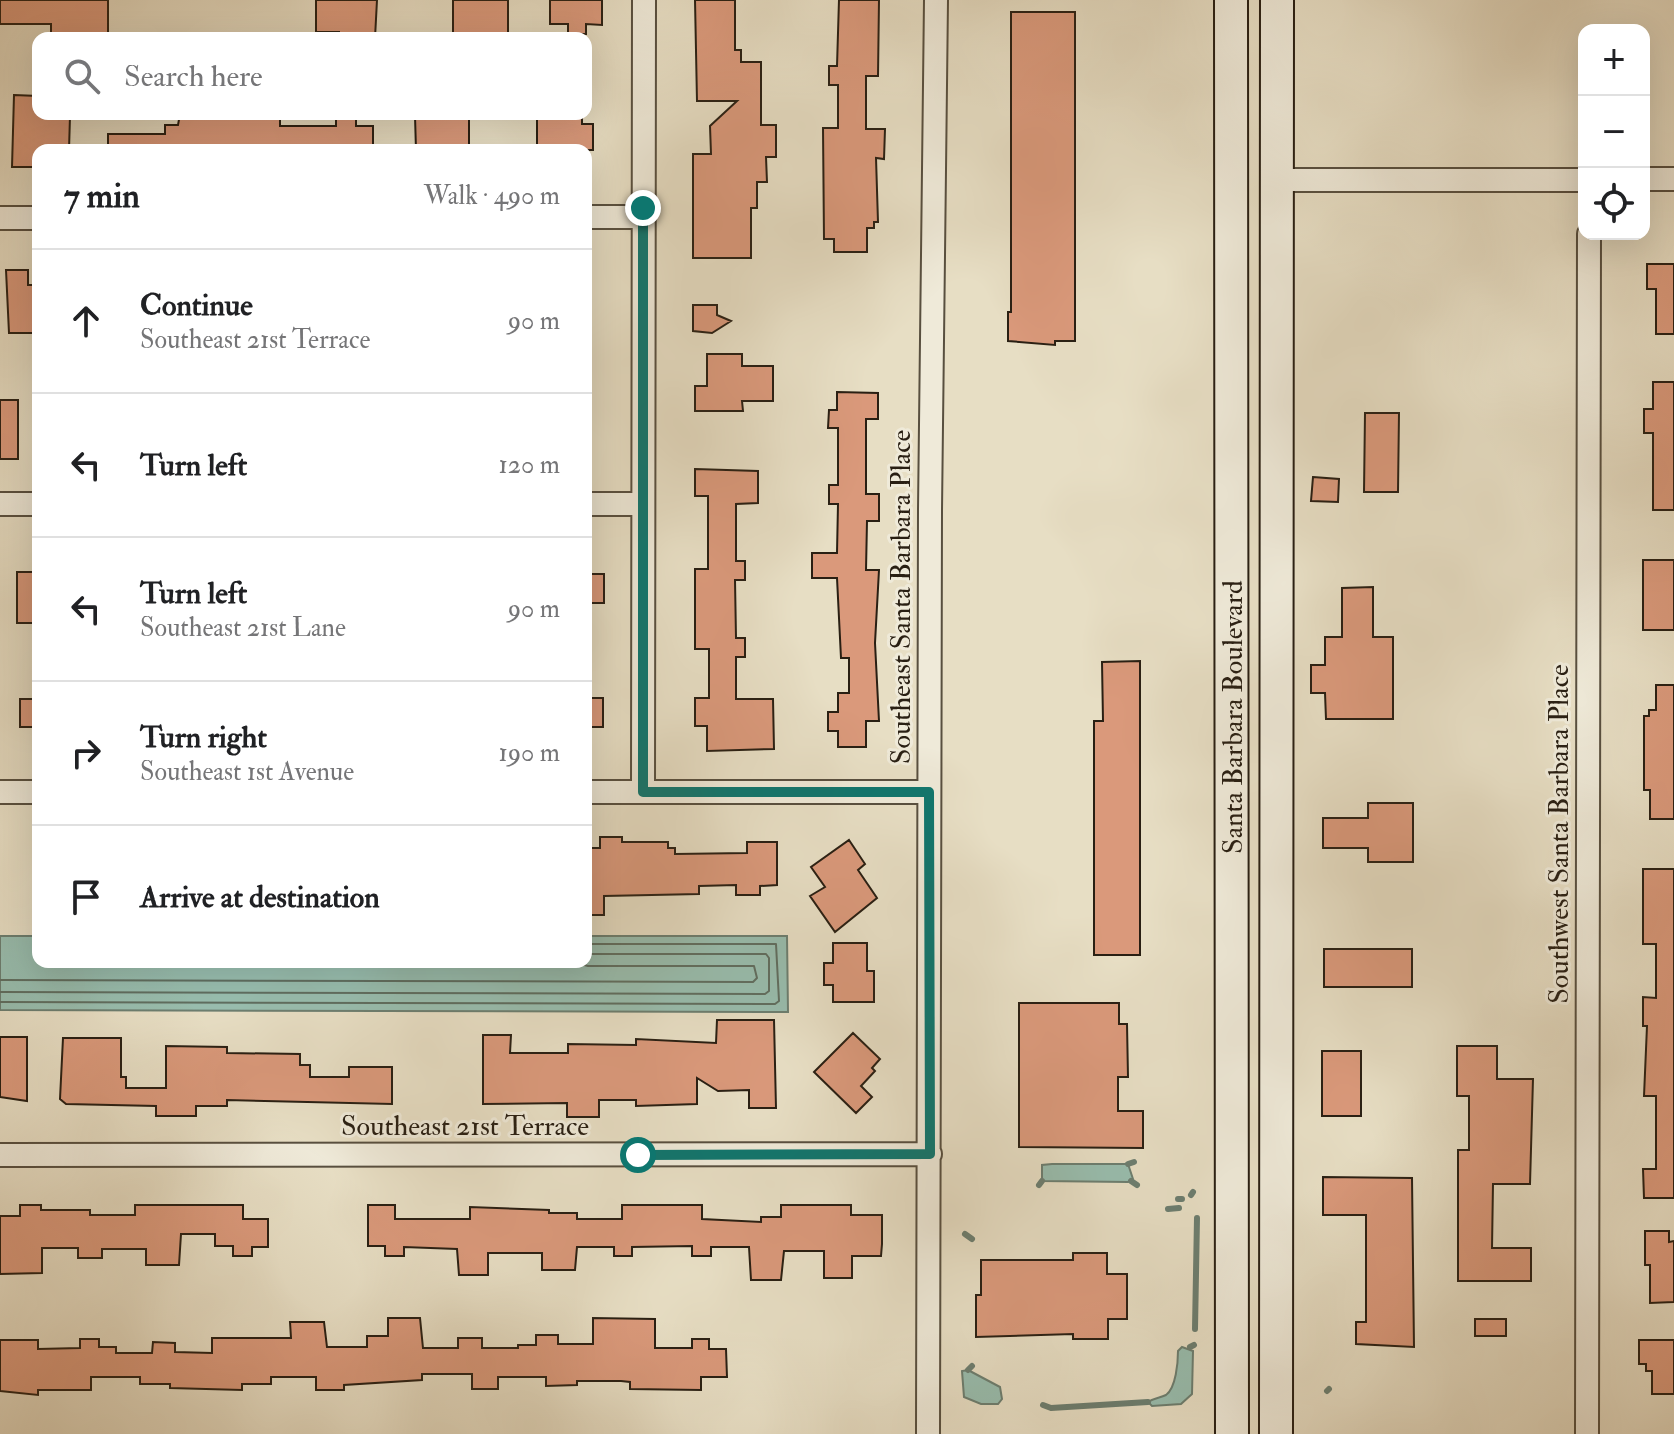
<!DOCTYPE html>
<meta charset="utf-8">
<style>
:root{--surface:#fff;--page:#f6f6f6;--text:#202124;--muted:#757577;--line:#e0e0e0}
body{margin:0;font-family:"IM FELL Double Pica",serif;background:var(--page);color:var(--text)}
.controls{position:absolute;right:24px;top:24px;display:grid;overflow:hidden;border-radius:16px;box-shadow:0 8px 32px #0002}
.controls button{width:72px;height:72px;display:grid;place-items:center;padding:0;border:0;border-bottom:2px solid var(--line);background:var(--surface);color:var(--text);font:40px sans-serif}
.stop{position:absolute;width:24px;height:24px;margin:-18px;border:6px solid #0f766e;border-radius:50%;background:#fff}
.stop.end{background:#0f766e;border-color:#fff;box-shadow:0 2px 8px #0008}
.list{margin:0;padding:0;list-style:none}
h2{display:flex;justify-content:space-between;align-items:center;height:104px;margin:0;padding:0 32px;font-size:34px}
h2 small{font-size:26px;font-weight:400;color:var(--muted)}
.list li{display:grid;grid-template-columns:52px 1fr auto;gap:24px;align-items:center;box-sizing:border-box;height:144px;padding:0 32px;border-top:2px solid var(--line)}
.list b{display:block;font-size:30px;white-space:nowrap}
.list p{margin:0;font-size:26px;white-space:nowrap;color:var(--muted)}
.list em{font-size:26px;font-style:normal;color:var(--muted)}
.icon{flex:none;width:44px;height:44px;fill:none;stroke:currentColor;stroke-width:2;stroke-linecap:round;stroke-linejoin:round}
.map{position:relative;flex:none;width:1674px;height:1434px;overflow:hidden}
.search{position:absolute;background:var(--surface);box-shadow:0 8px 32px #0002;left:32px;top:32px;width:560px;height:88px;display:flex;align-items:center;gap:20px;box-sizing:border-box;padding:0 28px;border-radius:16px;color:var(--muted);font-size:30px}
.panel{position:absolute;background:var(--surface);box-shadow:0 8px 32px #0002;left:32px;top:144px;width:560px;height:824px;border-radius:16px}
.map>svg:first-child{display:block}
.water{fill:#98bdae;stroke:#6c7e70;stroke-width:2}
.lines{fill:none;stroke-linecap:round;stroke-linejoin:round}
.shore{stroke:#606e60;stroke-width:2}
.stream{stroke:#6c7e70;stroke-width:6}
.building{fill:#da997b;stroke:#291f13;stroke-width:2}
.street-casing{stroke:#584f3f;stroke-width:26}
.secondary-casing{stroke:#291f13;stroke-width:36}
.street{stroke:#efead9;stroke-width:22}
.secondary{stroke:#efead9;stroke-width:32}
.route{stroke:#0f766e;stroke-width:10}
.labels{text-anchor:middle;stroke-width:6;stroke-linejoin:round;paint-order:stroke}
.street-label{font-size:28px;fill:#291f13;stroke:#efead9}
</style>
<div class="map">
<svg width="1674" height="1434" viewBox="0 0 1674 1434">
<rect width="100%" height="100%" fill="#e7dec4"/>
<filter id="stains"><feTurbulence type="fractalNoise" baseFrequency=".0025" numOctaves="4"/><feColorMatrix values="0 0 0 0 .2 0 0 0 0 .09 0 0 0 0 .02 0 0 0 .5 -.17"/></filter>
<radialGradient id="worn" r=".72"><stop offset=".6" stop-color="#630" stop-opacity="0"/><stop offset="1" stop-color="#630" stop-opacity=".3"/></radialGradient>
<path class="water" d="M0,936H38V962H586V936H787L788,1012L0,1010Z
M1052,1164H1128L1133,1179L1128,1182L1042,1181V1165Z
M1182,1347L1193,1351L1192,1394L1181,1404L1152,1406L1148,1402C1154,1398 1160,1398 1166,1395C1176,1388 1178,1362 1178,1351Z
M968,1370L1000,1387L1002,1399L998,1404H981L964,1397L962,1371Z"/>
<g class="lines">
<path class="shore" d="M0,980L753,982L757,978L754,966H588L572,962
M0,992L765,994L769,991V958L766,954H586
M0,1002L775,1004L779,1001L776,944H586"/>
<path class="stream" d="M1128,1164L1134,1162
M1131,1181L1137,1185
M1039,1185L1042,1181
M1191,1195L1193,1192
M1178,1199H1182
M1168,1209L1179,1208
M965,1234L972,1239
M1195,1329L1197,1218
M1190,1347L1194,1345
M968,1370L972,1366
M1327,1391L1329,1389
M1043,1405L1051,1408L1148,1402"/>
</g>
<path class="building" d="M0,0H108V38H51V24H0Z
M316,0H377L375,38H339V32H316Z
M453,0H508V34L453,35Z
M550,0H602V25L586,24V34H568V24H550Z
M695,0H735V50H741V62H761V125H776V157H766L767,182H757V208H751V258H693V154H711L710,126L737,101H697Z
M839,0H879L878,76H866V129H885L884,159L876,158L878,222H874V228H867V252H834V239H824L823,128H838V85H829V66H837Z
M1011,12H1075V341H1055V345L1008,341V312H1011Z
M14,95L38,96V114L70,116L69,150H38L34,167H12Z
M180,114L280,116V126H336V116H356V126H373V150H108V134H165V125H178Z
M537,114L582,115V124H593V150H537Z
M415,116H469V150H416Z
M1647,264H1674V334H1656V289H1647Z
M6,270H28V285H38V320H34V333H9Z
M693,305H717V315L731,321L712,333L693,331Z
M707,354H742V366H773V401H742L743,411H695V386H707Z
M1653,382H1674V510H1653V433H1644V409H1653Z
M837,392L878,393V419H866V494H879V521H867L866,570H879L875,643L879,721H866V747H838V731H828V712H838V693H849V658H841L837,578H812V553H837L838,504H829V485H838V428H828L829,410H837Z
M0,400H18V459H0Z
M1365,413H1399L1398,492H1364Z
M695,469L758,471V503L736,504V561H745V580H735L736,638H745V657H736V699H773L774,749L707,751V726H695V698H709V649H695V569H708V496H695Z
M1313,477L1339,479L1338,502L1311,501Z
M1643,560H1674V630H1643Z
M17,572H38V623H17Z
M586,574H604V603H586Z
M1373,587V637H1393V719H1326L1325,693H1311V665H1325V637H1342V588Z
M1140,661V955H1094V721H1103L1102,662Z
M1656,685H1674V819H1650V790H1644V716H1649V710H1656Z
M586,698H603V727H586Z
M20,699H38V727H20Z
M1368,803H1413V862H1368V848H1323V818H1368Z
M600,837H622V842H668V848H675V854L747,853V842H777V885L760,886V895H736V885L699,886V894L604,896V915H586V848H600Z
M849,840L865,864L858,870L877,898L835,932L810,896L825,887L811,867Z
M1643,869H1674V1198H1644L1643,1169H1656V1096H1644L1647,1026H1643V997L1656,998V944H1643Z
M833,943H867V971H874V1002H833V985H824V963H833Z
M1324,949H1412V987H1324Z
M1019,1003H1119V1024H1127L1128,1077H1118V1111H1143V1148L1019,1147Z
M717,1020H774L776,1108H749V1090L718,1091L697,1078V1104L636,1106V1100H599V1117H567V1103L483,1104V1035H511L510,1053H568V1044L636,1045V1039L716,1043Z
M853,1033L880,1059L872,1068L875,1071L861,1086L872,1097L856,1113L814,1072Z
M0,1037H27V1101L0,1097Z
M63,1038H121V1077H126V1088H166V1046L227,1047V1053L300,1054V1065H310V1077H349V1067H392V1104L227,1100V1106H196V1116H156V1106L66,1104L60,1099Z
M1457,1046H1497V1079H1533L1530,1184H1493L1492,1248H1531V1281H1458V1150H1469V1096H1457Z
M1322,1051H1361V1116H1322Z
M1323,1177L1412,1178L1414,1347L1356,1344V1322H1366V1215H1323Z
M20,1205H41V1210H90V1215H135V1205H243V1219H268V1247H252V1256H233V1246H215V1234H181L179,1265H146V1249H102V1258H78V1248H42V1273L0,1274V1216H20Z
M368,1205H395V1219H470V1207L549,1210V1213H577V1219H622V1205H702V1219L761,1222V1217H781V1205H851V1215H882V1244L881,1256H852V1278H824V1251H784L781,1280H751L749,1247H711V1256H692V1246L632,1247V1256H614V1247H577L575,1270H542V1253H488V1275H459L457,1249L404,1247V1256H385V1246H368Z
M1645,1231H1669V1242L1674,1241V1302L1650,1303V1265H1645Z
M1073,1253H1107V1274H1127V1319H1108V1339H1073V1334L976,1337V1295H981V1260H1073Z
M388,1318H420L423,1348H458V1338H482V1348H518V1345H536V1335H558V1344H593V1318L655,1319V1348H692V1339H709V1349H726L727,1377H701V1390L630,1389V1382L621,1381H577V1385L546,1386V1377H498V1389H472V1374H422V1380L344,1385V1390H316V1377H271V1384H242V1390L170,1388V1384H140V1377H91V1390H38V1395L0,1391V1340H38V1349L80,1348V1339H99V1347H116V1353H152L153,1342L175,1343V1352L212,1353V1338H291L290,1322H324L327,1347H367V1336H388Z
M1475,1319H1506V1336H1475Z
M1639,1340H1674V1394H1652V1371H1646V1364H1639Z"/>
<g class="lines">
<defs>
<path id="street" d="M1644,179H1674
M1277,180H1584
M586,217H643
M0,218H38
M0,504H38
M586,504H643
M0,792H38
M586,792H929
M643,792L644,0
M0,1155L930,1154
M928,1434L930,510L936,0
M1587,1434L1589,234"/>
<path id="secondary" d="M1231,0L1232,1434
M1276,1434L1277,0"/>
</defs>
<use href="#street" class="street-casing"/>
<use href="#secondary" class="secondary-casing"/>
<use href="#street" class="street"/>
<use href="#secondary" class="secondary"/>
</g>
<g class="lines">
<path class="route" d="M638,1155L930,1154L929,792H643V208"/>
</g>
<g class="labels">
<g class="street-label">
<text transform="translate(900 597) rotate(-90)" y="10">Southeast Santa Barbara Place</text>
<text transform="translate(1232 717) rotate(-90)" y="10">Santa Barbara Boulevard</text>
<text transform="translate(1558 834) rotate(-90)" y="10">Southwest Santa Barbara Place</text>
<text x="465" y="1135">Southeast 21st Terrace</text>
</g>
</g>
<rect width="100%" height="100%" filter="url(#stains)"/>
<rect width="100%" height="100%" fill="url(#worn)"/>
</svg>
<div class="controls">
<button>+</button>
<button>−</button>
<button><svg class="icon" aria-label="locate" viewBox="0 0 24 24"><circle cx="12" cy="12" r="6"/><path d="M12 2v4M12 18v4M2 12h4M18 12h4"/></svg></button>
</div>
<div class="stop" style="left:638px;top:1155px"></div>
<div class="stop end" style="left:643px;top:208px"></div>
<div class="search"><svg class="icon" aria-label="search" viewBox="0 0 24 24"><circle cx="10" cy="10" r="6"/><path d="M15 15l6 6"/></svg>Search here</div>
<section class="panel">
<h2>7 min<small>Walk · 490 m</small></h2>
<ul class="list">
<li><svg class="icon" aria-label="ahead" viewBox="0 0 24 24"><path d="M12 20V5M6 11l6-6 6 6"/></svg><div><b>Continue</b><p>Southeast 21st Terrace</p></div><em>90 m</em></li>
<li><svg class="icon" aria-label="left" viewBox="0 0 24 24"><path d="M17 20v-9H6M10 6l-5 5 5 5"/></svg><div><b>Turn left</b></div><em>120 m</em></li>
<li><svg class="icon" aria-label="left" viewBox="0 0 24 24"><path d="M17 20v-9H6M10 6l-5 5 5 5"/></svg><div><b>Turn left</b><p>Southeast 21st Lane</p></div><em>90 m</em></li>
<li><svg class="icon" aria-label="right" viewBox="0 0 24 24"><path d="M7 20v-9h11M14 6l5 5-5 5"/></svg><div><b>Turn right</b><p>Southeast 1st Avenue</p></div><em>190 m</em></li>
<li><svg class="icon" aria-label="arrive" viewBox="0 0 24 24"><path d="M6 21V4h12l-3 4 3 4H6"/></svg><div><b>Arrive at destination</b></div></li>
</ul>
</section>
</div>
